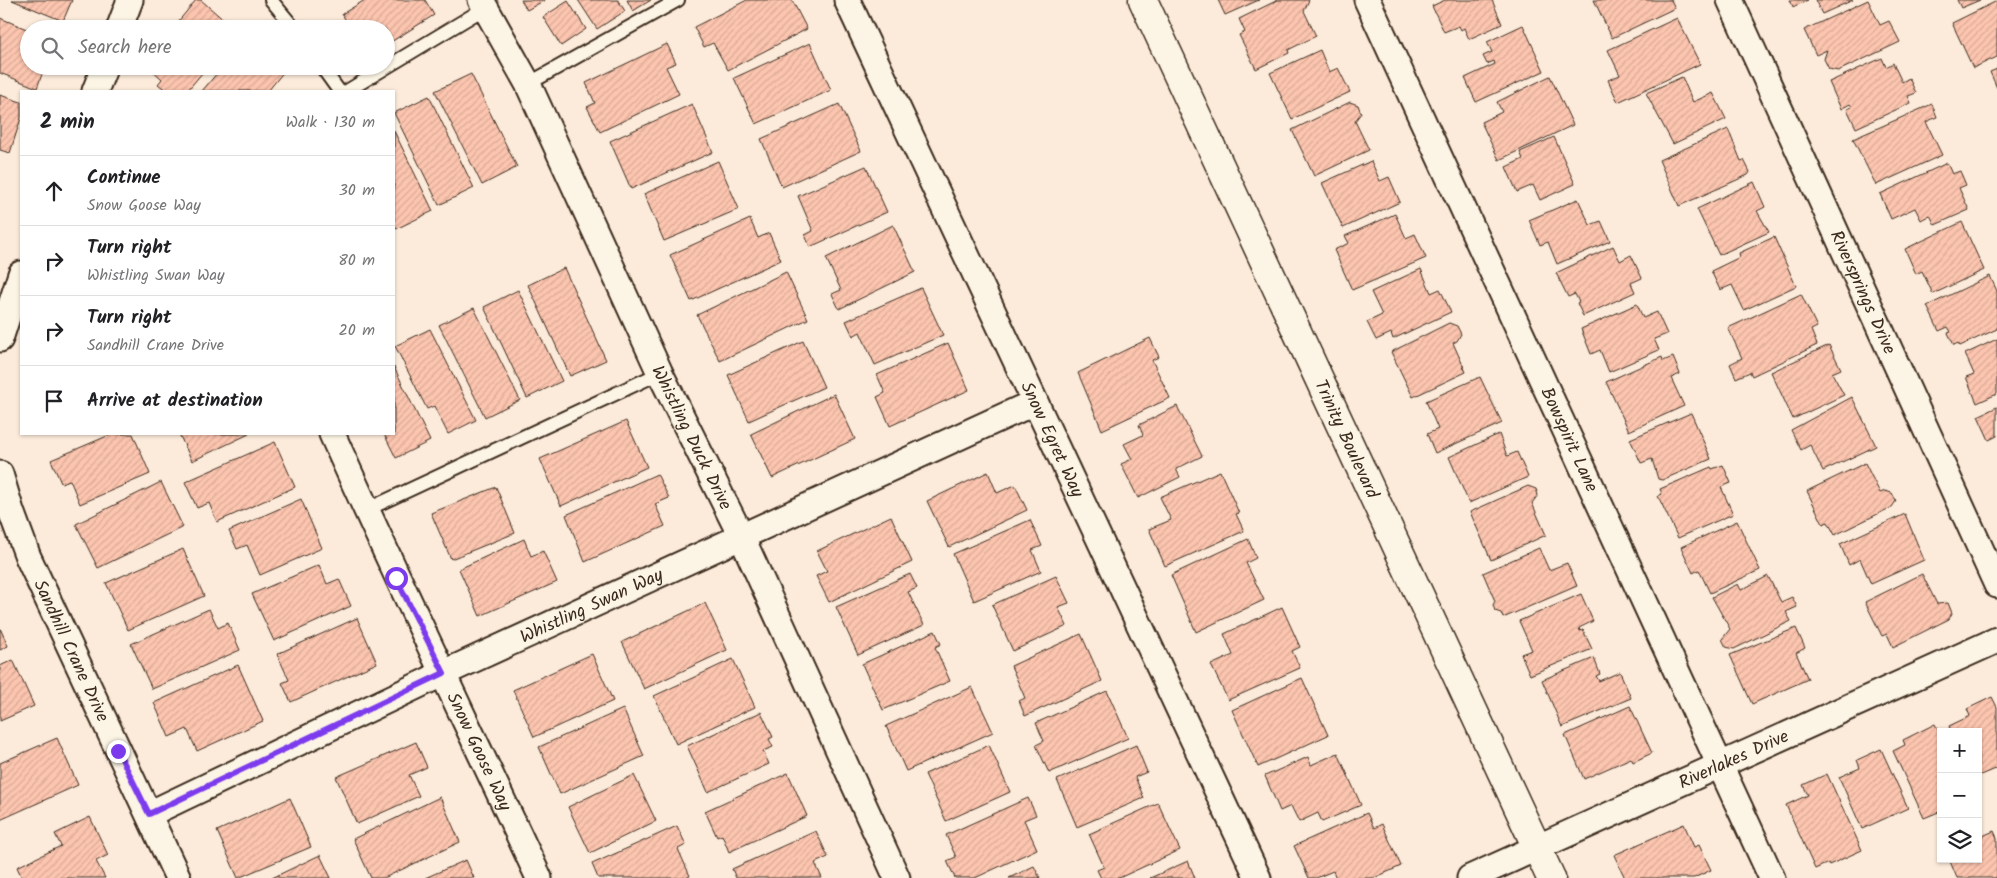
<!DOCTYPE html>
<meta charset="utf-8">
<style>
:root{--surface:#fff;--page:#f2f2f2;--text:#202124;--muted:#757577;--line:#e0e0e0}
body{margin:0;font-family:Kalam,sans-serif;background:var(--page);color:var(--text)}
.controls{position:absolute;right:15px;bottom:15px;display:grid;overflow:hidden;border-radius:0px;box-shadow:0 1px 4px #0004}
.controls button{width:45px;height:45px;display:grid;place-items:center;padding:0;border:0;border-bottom:1px solid var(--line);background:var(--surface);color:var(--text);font:25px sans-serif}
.stop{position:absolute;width:15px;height:15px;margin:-11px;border:4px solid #7c3aed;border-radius:50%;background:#fff}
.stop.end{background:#7c3aed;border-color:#fff;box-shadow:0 1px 5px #0008}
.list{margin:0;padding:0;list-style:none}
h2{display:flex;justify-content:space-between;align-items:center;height:65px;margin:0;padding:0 20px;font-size:21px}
h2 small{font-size:16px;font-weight:400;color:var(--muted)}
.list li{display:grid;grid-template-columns:32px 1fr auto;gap:15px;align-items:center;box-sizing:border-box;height:70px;padding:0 20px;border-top:1px solid var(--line)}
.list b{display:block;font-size:19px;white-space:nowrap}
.list p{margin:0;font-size:16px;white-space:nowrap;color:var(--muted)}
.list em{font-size:16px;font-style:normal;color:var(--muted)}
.icon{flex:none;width:28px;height:28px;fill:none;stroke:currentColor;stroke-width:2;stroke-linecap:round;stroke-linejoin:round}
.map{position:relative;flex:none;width:1997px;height:878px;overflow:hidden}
.search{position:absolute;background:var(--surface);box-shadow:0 1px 4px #0004;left:20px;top:20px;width:375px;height:55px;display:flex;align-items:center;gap:12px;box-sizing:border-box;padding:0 18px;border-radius:28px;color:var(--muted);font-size:19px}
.panel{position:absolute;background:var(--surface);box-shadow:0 1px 4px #0004;left:20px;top:90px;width:375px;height:345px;border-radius:0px}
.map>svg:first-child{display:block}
.building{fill:url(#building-hatch);stroke:#3b2a1e}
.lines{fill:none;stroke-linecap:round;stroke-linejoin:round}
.service-casing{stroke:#3b2a1e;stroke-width:16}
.minor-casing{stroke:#3b2a1e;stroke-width:29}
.secondary-casing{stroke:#3b2a1e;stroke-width:31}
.service{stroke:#fcf5e5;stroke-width:12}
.minor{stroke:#fcf5e5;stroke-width:25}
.secondary{stroke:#fcf5e5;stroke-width:28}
.route{stroke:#7c3aed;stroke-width:6}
.labels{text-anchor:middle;stroke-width:4;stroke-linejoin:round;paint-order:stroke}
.street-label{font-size:18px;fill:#3b2a1e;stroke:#fcf5e5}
</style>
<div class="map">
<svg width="1997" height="878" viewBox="0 0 1997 878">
<defs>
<pattern id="building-hatch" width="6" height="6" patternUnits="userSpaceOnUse" patternTransform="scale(1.25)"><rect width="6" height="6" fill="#fcc5af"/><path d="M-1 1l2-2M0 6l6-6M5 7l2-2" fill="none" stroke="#d9a996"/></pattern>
</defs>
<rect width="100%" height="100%" fill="#fcebda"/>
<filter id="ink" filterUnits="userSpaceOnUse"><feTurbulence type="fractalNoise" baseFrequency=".02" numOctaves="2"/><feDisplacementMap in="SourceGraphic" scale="10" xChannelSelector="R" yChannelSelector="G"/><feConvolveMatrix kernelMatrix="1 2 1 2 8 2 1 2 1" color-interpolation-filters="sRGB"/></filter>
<g filter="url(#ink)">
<path class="building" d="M12,0H72L63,21Z
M196,0H201L234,29H172Z
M365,0H425L434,15L386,45V29H351L342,14Z
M521,0H545L527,10Z
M578,0H618L625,11L597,29Z
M627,0H651L633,11Z
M747,0H792L807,29L728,70L713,43L704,47L694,27Z
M1218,0H1259L1225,15Z
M1278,0H1309L1304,11L1316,36L1288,50L1289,53L1256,69L1239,35L1245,32L1239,19Z
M1445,0H1492L1502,24L1469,39L1464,28L1461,30L1459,26L1444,32L1432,6Z
M1594,0H1671L1675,8L1612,38Z
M1790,0H1808L1793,7Z
M1815,0H1853L1822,14Z
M1868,0L1880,25L1889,21L1900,42L1838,71L1829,69L1824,59L1827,50L1816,55L1804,30Z
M1957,0H1980L1961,8Z
M568,1L586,29L561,46L543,17Z
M1997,1V57L1973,68L1952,23Z
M0,18L29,30V66H45L37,88L0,73Z
M1677,18L1700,64L1618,102L1608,80L1620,75L1608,50Z
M1523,25L1544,71L1476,102L1465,78L1495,64L1494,61L1487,64L1483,56L1492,52L1487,42Z
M810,43L831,90L756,124L734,78Z
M667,44L676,63L666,67L679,94L600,132L587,107L595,103L586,83Z
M1320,50L1329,72L1338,68L1350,92L1292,119L1270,73Z
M1882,58L1886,67L1893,63L1902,82L1909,78L1916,93L1908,96L1911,103L1856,128L1847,109L1852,107L1850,104L1841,109L1829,82Z
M148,66H208L187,91H167L158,84L162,79Z
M223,66H280L285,70L268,91H202Z
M1997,69V88L1990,72Z
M471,74L517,167L482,185L435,91Z
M1550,76L1573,125L1499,160L1481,122L1502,112L1497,102Z
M1682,77L1693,102L1713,93L1726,119L1673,144L1646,93Z
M0,95L21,102V118L10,153L0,150Z
M429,96L474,188L439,205L394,113Z
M1350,102L1358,105L1361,113L1355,121L1369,150L1314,176L1292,130Z
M692,104L713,152L631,189L610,141Z
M839,104L861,151L782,187L761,139Z
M1932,104L1937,117L1926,122L1942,155L1876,185L1853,139Z
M1728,129L1741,161L1744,160L1750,172L1748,175L1679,206L1659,160Z
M394,131L433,211L396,229L394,224Z
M1554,137L1575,184L1540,200L1533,185L1517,192L1506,167L1523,159L1520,152Z
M718,161L739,209L664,241L644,194Z
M1371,161L1380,181L1389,177L1400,202L1343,228L1322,183Z
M1947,163L1952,174L1960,171L1966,185L1959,188L1969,210L1935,225L1930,215L1921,220L1915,208L1891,219L1880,194Z
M866,166L887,212L810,247L805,235L813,231L798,196Z
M1754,182L1765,207L1757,211L1769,232L1719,255L1697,209Z
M1578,199L1590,225L1601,221L1610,241L1557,264L1548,242L1540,245L1529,220Z
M1395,214L1406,238L1415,234L1426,258L1352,290L1334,250L1349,243L1345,236Z
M750,219L758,238L769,233L781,260L691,301L670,255Z
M1962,222L1984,270L1933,294L1922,271L1916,274L1905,249Z
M893,225L915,272L839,309L832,294L841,290L826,258Z
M1774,237L1796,286L1744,310L1732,285L1720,290L1711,271L1740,257L1739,253Z
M1613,246L1620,261L1631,255L1642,278L1631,283L1635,292L1583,316L1577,303L1579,302L1575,294L1568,297L1556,273Z
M564,268L606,360L570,376L528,285Z
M1421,269L1431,293L1440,289L1451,312L1393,339L1391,333L1376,340L1367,322L1382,315L1371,292Z
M786,272L808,319L720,361L697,315Z
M1990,276L1997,291V329L1960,346L1958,343L1954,345L1948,333L1951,332L1948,327L1939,331L1927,306Z
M921,288L943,335L875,365L860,332L853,336L846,321Z
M518,290L562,381L527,398L484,307Z
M1801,294L1817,327L1811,330L1817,345L1752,376L1750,372L1736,378L1730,364L1742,358L1728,328Z
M1637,304L1643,318L1657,312L1667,334L1654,339L1659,350L1609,372L1600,350L1591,354L1581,329Z
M474,308L520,400L485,417L439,325Z
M1449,323L1457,326L1461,334L1457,341L1453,343L1466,372L1413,397L1391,352Z
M430,329L476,420L448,434L434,406L427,409L395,346Z
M1150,338L1159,357L1152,360L1170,398L1102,430L1078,373Z
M1997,339V394L1977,403L1966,377L1974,374L1965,354Z
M803,341L824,387L749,421L728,375Z
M948,343L969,390L890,426L877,397L885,393L877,375Z
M1829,345L1841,369L1832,373L1844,395L1793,419L1771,372Z
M1662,357L1663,361L1673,357L1680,374L1671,378L1684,406L1629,431L1606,382Z
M394,367L430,441L396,458L384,434H394Z
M1480,377L1502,423L1435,453L1427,434L1438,429L1426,401Z
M834,394L855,439L772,478L751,434Z
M1852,397L1876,446L1823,471L1810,445L1801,450L1791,430Z
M1177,406L1202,456L1176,469L1180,477L1138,498L1121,464L1132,459L1124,444L1143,435L1139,425Z
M1997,407V436L1989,440L1978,416Z
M1691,413L1711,459L1662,480L1658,479L1652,459L1641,463L1630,439Z
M626,421L647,467L561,506L540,459Z
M112,434H133L150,474L80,504L70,480L61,483L51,460Z
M179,434H249L192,461Z
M1499,434L1507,456L1517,452L1528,477L1469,503L1449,457Z
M275,442L295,487L217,522L209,503L197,508L185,482Z
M1865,463L1880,493L1885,491L1892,493L1896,501L1892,507L1835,535L1828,522L1823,524L1807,491Z
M1723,465L1731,483L1721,487L1733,514L1678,538L1658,496L1662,494L1660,489L1711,467L1712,469Z
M1220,471L1239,513L1236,514L1244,531L1165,566L1149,529L1171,520L1160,497Z
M988,472L997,493L1015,485L1027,510L949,547L927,501Z
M657,474L669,498L655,504L665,526L585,562L566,515Z
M161,482L183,527L98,568L76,524Z
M1528,486L1536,489L1538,495L1532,503L1546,535L1491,560L1470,512Z
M496,487L515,533L451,559L431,513Z
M301,499L322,548L260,575L247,545L237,549L229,531Z
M1905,514L1924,560L1871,584L1860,559L1849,565L1840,544Z
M891,516L912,562L829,602L816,576L827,571L817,551Z
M1030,520L1042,546L1032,550L1041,571L974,601L953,554Z
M1737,521L1760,570L1710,593L1699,570L1693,573L1681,547Z
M524,539L531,556L543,551L557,582L480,616L459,569Z
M1248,539L1256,558L1246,563L1264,600L1196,632L1171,575Z
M1539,548L1549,570L1567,563L1577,586L1503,618L1501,613L1495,611L1493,605L1495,601L1483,573Z
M183,549L204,596L128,630L106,583Z
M319,565L327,584L339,579L351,606L274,641L252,594Z
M910,574L917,588L908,592L924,625L858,655L836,607Z
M1922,574L1937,604L1948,603L1952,613L1949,619L1893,647L1887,634L1882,636L1865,602Z
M1056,576L1069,603L1058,607L1067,626L1013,651L992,605Z
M1768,576L1781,602L1792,597L1797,607L1786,612L1791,621L1734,649L1726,647L1722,639L1730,629L1712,597L1738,584L1741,590Z
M1581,594L1593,621L1579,628L1580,631L1583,630L1592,649L1530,675L1521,654L1532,650L1519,621Z
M705,603L727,650L644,689L622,642Z
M1282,607L1300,647L1292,651L1300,668L1228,700L1211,665L1233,655L1224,634Z
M209,609L218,628L228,623L240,650L152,689L131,644Z
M357,618L377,663L291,702L282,683L289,680L277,654Z
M0,628L8,646L0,650Z
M1796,628L1805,648L1796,653L1808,679L1752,704L1730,655Z
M935,631L941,644L935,647L950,681L883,710L862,664Z
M1081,634L1102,681L1025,716L1019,701L1025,698L1011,666Z
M592,654L613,701L534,737L513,690Z
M1594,658L1600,674L1596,676L1599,681L1620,672L1631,698L1562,727L1542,680Z
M733,659L755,707L676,744L654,696Z
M13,660L34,706L0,721V666Z
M238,665L263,721L197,751L187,729L169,737L154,703Z
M1302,678L1328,735L1258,767L1232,710Z
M972,687L993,732L906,771L886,726Z
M1107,691L1128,738L1049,773L1036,745L1044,741L1036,723Z
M1992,697L1997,707V768L1978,776V732H1951L1949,726L1970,716L1967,709Z
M1630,706L1652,753L1633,762L1631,758L1584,779L1565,735Z
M623,709L644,756L560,794L539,747Z
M761,712L773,737L769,739L773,747L763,751L769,764L708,792L687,746Z
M1935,724L1941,736V811L1924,818L1893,751L1905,745L1903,740Z
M57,738L78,785L0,820V763Z
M416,742L427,767L409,775L419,796L357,824L336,777Z
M989,745L1010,792L946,821L925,774Z
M1136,745L1147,772L1135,777L1144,798L1077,827L1057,780Z
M1881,749L1908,808L1862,829L1839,777L1860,768L1857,760Z
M1338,753L1361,805L1322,822L1318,813L1299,822L1291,806L1280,811L1265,776L1308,757L1311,765Z
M788,773L807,816L729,852L722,835L717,837L705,811Z
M1827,774L1862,850L1829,865L1828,863L1815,869L1786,805L1808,795L1803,785Z
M634,775L656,821L590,853L568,807Z
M440,797L460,842L384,878H371L353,839Z
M290,798L311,847L238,878L217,831Z
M1028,798L1036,815L1024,820L1037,849L975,878H955L947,861L956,857L946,835Z
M1158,803L1180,850L1119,878H1101L1097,870L1104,867L1089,834Z
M1367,813L1374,828L1382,824L1401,866L1374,878H1336L1333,871L1316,878H1309L1294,846Z
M90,817L108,855L96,861L105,878H22L17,867L61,846L55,834Z
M1684,824L1694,847L1699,845L1711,870L1694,878H1625L1614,855Z
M677,826L686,845L678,849L690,876L685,878H598L592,864Z
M816,831L828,857L815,863L822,878H736L732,869Z
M1994,831L1997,838V878H1957L1949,859H1978V838Z
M320,855L331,878H272Z
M466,860L474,878H425Z
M1188,861L1195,878H1150Z
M1034,866L1040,878H1009Z"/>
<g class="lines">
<defs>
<path id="service" d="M271,0L295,29
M321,66L339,91
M528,84L678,0
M347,91L485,8
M366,510L660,373"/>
<g id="minor">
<path id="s1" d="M481,0L528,84L660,373L742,538L897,878"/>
<path id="s2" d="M847,0L1258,878"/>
<path id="s3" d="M1367,0L1772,878"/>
<path id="s4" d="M1730,0L1997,585"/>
<path d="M119,29L130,0"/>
<path d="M95,91L105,66"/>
<path d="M0,339L21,274"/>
<path id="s5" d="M332,434C399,583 470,730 539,878"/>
<path id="s6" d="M0,474L11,511L28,557L178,878"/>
<path id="s7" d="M149,814L444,673L1035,402"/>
<path id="s8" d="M1470,878L1997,640"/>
</g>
<g id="secondary">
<path id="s9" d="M1143,0L1551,878"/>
</g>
</defs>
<use href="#service" class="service-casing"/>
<use href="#minor" class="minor-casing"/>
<use href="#secondary" class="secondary-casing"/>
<use href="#service" class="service"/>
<use href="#minor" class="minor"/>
<use href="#secondary" class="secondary"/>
</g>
</g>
<g class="lines" filter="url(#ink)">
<path class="route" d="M118,751L149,814L444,673L396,578"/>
</g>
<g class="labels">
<g class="street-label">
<text dy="6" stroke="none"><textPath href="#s4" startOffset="321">Riversprings Drive</textPath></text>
<text dy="6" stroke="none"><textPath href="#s1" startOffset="486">Whistling Duck Drive</textPath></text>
<text dy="6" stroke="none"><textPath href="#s2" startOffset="485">Snow Egret Way</textPath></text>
<text dy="6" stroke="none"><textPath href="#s9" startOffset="484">Trinity Boulevard</textPath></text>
<text dy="6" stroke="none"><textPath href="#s3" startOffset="484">Bowspirit Lane</textPath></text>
<text dy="6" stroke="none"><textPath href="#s7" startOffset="489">Whistling Swan Way</textPath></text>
<text dy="6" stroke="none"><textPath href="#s6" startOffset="191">Sandhill Crane Drive</textPath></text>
<text dy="6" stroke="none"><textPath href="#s5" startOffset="350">Snow Goose Way</textPath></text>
<text dy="6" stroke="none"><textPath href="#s8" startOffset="289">Riverlakes Drive</textPath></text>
</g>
</g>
</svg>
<div class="controls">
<button>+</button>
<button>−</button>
<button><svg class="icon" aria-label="layers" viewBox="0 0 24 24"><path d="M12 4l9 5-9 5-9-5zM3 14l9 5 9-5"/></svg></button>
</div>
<div class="stop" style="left:396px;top:578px"></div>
<div class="stop end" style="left:118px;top:751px"></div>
<div class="search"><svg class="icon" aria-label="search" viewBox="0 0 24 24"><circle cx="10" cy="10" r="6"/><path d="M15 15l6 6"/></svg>Search here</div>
<section class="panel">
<h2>2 min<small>Walk · 130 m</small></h2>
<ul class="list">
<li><svg class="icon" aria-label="ahead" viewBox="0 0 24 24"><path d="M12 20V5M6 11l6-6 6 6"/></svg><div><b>Continue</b><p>Snow Goose Way</p></div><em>30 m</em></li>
<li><svg class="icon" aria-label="right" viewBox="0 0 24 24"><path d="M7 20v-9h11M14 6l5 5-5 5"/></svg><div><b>Turn right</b><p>Whistling Swan Way</p></div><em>80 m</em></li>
<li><svg class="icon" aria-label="right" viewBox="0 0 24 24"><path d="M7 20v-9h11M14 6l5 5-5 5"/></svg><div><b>Turn right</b><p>Sandhill Crane Drive</p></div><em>20 m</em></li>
<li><svg class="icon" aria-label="arrive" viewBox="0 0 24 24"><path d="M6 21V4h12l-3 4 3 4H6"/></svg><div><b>Arrive at destination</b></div></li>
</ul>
</section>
</div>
